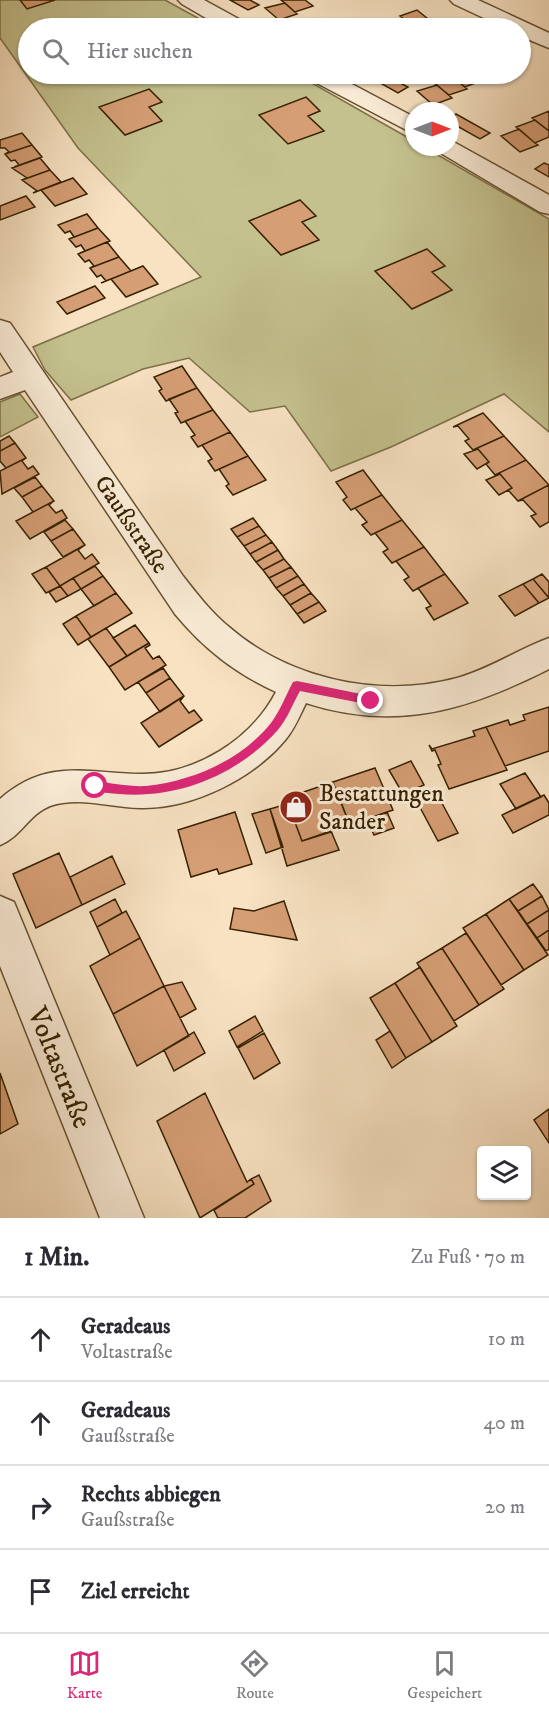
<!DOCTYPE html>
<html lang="de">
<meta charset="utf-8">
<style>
:root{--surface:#fff;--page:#f2f2f3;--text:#2b2b33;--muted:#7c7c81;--line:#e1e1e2;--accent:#db2777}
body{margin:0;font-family:"IM FELL DW Pica",serif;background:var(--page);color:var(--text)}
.controls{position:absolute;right:18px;bottom:18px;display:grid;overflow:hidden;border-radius:6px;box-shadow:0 2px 4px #0004}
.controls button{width:54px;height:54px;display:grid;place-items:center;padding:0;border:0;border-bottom:2px solid var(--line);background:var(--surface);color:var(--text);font:30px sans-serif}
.compass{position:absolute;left:405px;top:102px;width:54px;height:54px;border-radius:50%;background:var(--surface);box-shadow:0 2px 4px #0004;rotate:90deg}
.stop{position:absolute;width:18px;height:18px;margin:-14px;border:4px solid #db2777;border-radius:50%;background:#fff}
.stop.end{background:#db2777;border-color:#fff;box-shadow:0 2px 6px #0008}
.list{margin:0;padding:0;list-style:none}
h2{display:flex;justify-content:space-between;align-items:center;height:78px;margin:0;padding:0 24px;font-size:26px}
h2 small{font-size:20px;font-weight:400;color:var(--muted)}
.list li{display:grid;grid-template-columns:39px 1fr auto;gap:18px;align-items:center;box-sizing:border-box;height:84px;padding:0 24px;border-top:2px solid var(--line)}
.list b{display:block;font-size:22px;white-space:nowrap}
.list p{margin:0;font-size:20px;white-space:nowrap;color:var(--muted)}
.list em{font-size:20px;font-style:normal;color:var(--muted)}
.icon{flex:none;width:33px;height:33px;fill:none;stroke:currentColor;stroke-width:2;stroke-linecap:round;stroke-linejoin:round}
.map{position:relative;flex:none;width:549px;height:1218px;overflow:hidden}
.search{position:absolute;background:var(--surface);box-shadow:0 2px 4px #0004;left:18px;right:18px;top:18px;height:66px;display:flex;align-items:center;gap:15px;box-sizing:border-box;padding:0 21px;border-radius:33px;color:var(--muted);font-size:22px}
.sheet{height:414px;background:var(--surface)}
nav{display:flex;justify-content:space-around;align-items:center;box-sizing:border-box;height:84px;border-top:2px solid var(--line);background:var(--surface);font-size:16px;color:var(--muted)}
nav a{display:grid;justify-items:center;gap:3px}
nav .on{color:var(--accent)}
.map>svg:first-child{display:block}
.green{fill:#c4c18e;stroke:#7c7148;stroke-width:1.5}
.building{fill:#d69e75;stroke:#352101;stroke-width:1.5}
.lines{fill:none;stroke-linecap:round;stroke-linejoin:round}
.minor-casing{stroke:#665131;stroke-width:3}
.minor{fill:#faecd7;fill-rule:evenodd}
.route{fill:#db2777}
.labels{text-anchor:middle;stroke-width:6;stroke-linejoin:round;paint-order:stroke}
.street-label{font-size:24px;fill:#352101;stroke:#faecd7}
.poi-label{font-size:24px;fill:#352101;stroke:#faecd7;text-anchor:start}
.near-street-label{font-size:28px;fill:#352101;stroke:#faecd7}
</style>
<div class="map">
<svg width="549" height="1218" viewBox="0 0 549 1218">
<rect width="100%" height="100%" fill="#f8e2c2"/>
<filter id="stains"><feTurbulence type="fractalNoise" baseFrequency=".00333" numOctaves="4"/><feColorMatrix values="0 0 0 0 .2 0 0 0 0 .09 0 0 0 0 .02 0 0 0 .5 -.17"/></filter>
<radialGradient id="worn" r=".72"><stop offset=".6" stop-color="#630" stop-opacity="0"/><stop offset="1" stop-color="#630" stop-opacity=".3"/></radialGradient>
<path class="green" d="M0,0H165L216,28H28V74H296L414,141V147H424L549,219V432L504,394L391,447L331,471L285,406L250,412L189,358L143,369L71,400L45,370L33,347L201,277L78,148L0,38Z
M20,394L38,417L0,437V402Z"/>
<path class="building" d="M20,0H55L27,9Z
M230,0H250L259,5L248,10Z
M281,0H305L313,6L295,12Z
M285,3L297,14L279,20L265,8Z
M417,10L433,23L416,28L400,16Z
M402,18L416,28H391L385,24Z
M171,21L178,28H150Z
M369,74H383L408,87L398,93L366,75Z
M449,74H474L483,80L465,87Z
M453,77L467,89L449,95L433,82Z
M437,85L452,98L433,105L417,91Z
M149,89L162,102L149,107L162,121L125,135L99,107Z
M306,97L320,111L308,116L324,131L288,144L259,115Z
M549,111V131L532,118Z
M456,114L490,133L480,139L450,122V118Z
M535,120L549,131V137L535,143L516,127Z
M519,129L535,143L538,145L520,152L501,136Z
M22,133L32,145L5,154L9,152L5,148H0V140Z
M32,145L42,157L14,167L19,165L15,160L11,161L5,154Z
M40,158L50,170L22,180L27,178L12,168Z
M544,163L549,165V177L535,169Z
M50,170L61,182L33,193L37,191L22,180Z
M73,178L87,194L55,206L41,190Z
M26,196L35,207L0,220V206Z
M300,200L316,216L302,222L319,240L281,255L249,221Z
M87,214L98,228L69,239L74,237L70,231L65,233L58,225Z
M98,228L110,241L80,253L85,251L81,245L76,247L69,239Z
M107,242L119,257L90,268L94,266L89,260L85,262L78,254Z
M427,249L445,266L432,272L452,290L412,309L375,271Z
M119,257L131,271L101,283L106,281L101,275L97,277L90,268Z
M143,266L158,284L126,297L111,279Z
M95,286L105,298L67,314L57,302Z
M182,366L197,388L166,401L159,391L162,389L154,377Z
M197,388L213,410L181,423L175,413L178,412L169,399Z
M213,410L230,432L198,447L191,437L195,435L185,421Z
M483,413L504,436L473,450L465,441L469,439L458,426L453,427Z
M230,432L248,456L215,471L208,461L212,459L202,445Z
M9,436L15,443L0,451V441Z
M504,436L526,460L495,475L486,464L489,462L478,449L473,450Z
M15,443L26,458L6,468L0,461V451Z
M478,449L489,462L477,469L464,454Z
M248,456L266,480L233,495L226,486L229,484L219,469Z
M26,458L22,461L28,469L33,466L39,474L2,494L0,471Z
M526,460L549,485L518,501L508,490L512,488L500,474L495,475Z
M363,470L382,495L351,510L343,500L347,497L336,482Z
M500,474L512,488L499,495L486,480Z
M35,477L42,486L22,497L14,488Z
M549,485V522L540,527L531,516L536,514L523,500L518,501Z
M42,486L54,501L33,512L22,497Z
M382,495L402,520L371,535L362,525L367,522L355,508Z
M54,501L49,505L56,513L62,510L67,518L30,539L16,521Z
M253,518L259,526L237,537L231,529Z
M65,520L73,529L51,541L44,532Z
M402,520L424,547L392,563L383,552L388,549L375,533Z
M259,526L266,535L244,546L237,537Z
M73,529L85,545L63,557L51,541Z
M266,535L272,542L250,554L244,546Z
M272,542L278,550L256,562L250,554Z
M85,545L78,550L85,559L92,554L99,563L60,586L46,567Z
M424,547L445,574L413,591L404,580L409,577L396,561Z
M278,550L284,559L263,570L256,562Z
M284,559L291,567L269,578L263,570Z
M95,566L103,576L81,589L73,578Z
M46,567L60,586L46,593L32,574Z
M291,567L298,576L276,588L269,578Z
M445,574L468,603L434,620L426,608L431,606L418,588Z
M542,574L549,582V598L533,579Z
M103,576L116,593L94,606L81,589Z
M298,576L304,584L283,596L276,588Z
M73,578L81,589L68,596L60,586Z
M533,579L549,598L539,603L523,584Z
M304,584L311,593L290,605L283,596Z
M523,584L539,603L515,616L499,596Z
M60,586L68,596L56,602L49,592Z
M116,593L132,613L91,637L76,616Z
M311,593L319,602L297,614L290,605Z
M319,602L326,611L304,623L297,614Z
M76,616L91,637L78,645L63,624Z
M135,625L149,643L127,656L113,638Z
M106,628L127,656L109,667L88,639Z
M149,643L150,645L145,648L153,659L159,656L166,665L125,690L109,667Z
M163,668L170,678L146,693L138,682Z
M170,678L184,696L160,712L146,693Z
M184,696L180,701L189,713L194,710L202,720L159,747L141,723Z
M549,707V751L505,766L486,727L508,720L510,725L525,720L523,715Z
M486,727L507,770L449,789L438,765L441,764L435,750L432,751L429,745L432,749L475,736L473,731Z
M411,761L424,785L403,794L389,770Z
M375,768L393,810L350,825L333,782Z
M525,773L541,797L516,809L500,784Z
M333,782L350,826L302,841L286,798Z
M436,792L458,833L438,841L416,800Z
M544,795L549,803V815L513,833L502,815Z
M287,801L302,841L331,831L339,850L287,866L270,809L287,804Z
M270,809L283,847L266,853L252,814Z
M235,812L252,864L219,874L217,869L191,877L178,830Z
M387,812L394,828L374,835L367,819Z
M59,853L82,905L36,928L13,874Z
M112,856L125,884L82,905L70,877Z
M533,884L542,896L518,911L509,899Z
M542,896L549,910L527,924L518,911Z
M115,899L122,913L97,927L90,912Z
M509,899L548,955L524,970L486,914Z
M284,901L297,940L230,929L234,908L254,911Z
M549,910V930L537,938L527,924Z
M126,911L140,938L110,955L97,927Z
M486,914L524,970L501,985L463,928Z
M549,930V949L546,951L537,938Z
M466,933L504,989L479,1005L442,948Z
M140,938L164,986L113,1014L90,966Z
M442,948L479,1005L454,1021L417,963Z
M420,967L457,1026L432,1042L395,983Z
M182,982L196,1009L180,1018L164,986Z
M395,983L432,1042L406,1058L370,998Z
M164,986L189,1036L137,1066L113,1014Z
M255,1016L263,1031L237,1047L229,1031Z
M390,1031L406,1058L392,1068L376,1040Z
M194,1032L205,1053L174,1071L164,1050Z
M264,1033L280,1063L254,1079L238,1048Z
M0,1073L18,1124L0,1134Z
M205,1093L247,1182L251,1179L254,1184L200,1218L157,1121Z
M549,1109V1143L534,1120Z
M259,1175L271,1201L245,1218H218L214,1210L254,1184L251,1179Z"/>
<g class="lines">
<defs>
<path id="minor" d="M178,0H204L246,23L249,28H223L182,4Z
M450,0H478L549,33V48L520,36V28H505L454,4Z
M306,74H333L414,117V134L309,79Z
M450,140L549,195V214L540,212L439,152L435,147H450Z
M0,320L10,323L183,576C197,594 211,612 229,627C289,679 379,699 457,678C489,669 517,650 549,638V669C468,710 396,732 306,703C300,715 295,728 286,739C254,778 193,809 141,808C112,808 79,796 50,806C29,814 21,837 0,845V799C47,758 85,773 140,774C195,775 251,740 276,692C235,673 204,649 175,614L25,390L0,399V377L13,372L0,352Z
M0,896L14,902L144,1218H100L0,966Z"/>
</defs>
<use href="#minor" class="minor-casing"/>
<use href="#minor" class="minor"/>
</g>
<path class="route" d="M297,681L371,696L376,701L371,705L300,691C293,703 287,720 277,731C237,775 178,799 119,794C110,793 100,793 91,790L90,786L95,781C111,783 130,787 146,786C193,781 241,760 271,723C280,711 286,695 293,682Z"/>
<defs>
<symbol id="shop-disc" viewBox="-11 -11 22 22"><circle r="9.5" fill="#8f2418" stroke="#faecd7"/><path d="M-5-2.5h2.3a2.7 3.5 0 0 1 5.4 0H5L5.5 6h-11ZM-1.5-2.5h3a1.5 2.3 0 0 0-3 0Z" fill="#fff"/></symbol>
</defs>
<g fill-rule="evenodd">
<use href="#shop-disc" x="277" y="788" width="38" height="38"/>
</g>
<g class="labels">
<g class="street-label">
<text transform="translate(132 524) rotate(56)" y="8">Gaußstraße</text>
</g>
<g class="poi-label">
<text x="319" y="801">Bestattungen<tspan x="319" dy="28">Sander</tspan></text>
</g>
<g class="near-street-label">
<text transform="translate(61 1067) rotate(68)" y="10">Voltastraße</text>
</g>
</g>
<rect width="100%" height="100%" filter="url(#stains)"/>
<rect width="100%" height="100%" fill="url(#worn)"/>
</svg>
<div class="controls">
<button><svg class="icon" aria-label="layers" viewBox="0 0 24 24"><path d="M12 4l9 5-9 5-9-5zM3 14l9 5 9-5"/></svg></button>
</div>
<svg class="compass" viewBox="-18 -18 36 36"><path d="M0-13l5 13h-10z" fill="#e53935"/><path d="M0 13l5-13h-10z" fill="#7c7c81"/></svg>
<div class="stop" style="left:95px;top:786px"></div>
<div class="stop end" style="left:371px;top:701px"></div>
<div class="search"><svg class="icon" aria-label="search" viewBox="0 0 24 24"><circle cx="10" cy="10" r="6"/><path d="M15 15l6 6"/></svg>Hier suchen</div>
</div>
<section class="sheet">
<h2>1 Min.<small>Zu Fuß · 70 m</small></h2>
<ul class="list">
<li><svg class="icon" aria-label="ahead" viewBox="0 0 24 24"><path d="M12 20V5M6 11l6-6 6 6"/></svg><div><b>Geradeaus</b><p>Voltastraße</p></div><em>10 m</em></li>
<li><svg class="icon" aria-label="ahead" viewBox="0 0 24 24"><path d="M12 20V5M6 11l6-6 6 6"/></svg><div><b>Geradeaus</b><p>Gaußstraße</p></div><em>40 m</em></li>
<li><svg class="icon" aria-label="right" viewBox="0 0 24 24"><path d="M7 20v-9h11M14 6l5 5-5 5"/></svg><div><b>Rechts abbiegen</b><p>Gaußstraße</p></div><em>20 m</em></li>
<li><svg class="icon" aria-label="arrive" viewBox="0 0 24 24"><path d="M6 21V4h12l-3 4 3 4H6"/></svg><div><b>Ziel erreicht</b></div></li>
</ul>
</section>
<nav>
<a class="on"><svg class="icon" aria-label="map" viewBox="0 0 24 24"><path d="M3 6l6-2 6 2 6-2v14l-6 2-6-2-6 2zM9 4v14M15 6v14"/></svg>Karte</a>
<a><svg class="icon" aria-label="directions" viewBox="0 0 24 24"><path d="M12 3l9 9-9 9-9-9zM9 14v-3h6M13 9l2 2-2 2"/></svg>Route</a>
<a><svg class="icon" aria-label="saved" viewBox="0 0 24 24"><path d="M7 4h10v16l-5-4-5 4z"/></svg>Gespeichert</a>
</nav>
